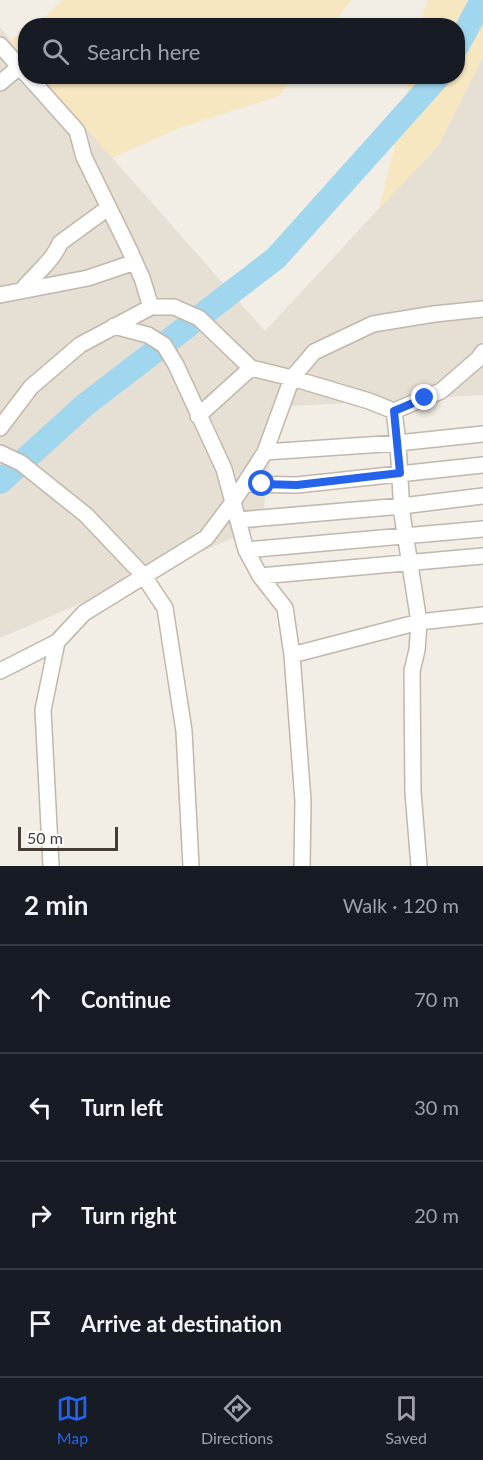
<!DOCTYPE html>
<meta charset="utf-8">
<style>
:root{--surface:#171b24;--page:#20242c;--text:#f1f3f6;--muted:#9ea1a6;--line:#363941;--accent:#2563eb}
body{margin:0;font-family:Lato,sans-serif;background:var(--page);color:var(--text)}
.scale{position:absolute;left:18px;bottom:15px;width:100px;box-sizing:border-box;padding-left:6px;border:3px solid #453d35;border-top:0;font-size:16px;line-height:21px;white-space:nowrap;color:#453d35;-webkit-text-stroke:4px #fff;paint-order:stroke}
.stop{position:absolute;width:18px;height:18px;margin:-14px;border:4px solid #2563eb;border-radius:50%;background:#fff}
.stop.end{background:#2563eb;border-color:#fff;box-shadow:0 2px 6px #0008}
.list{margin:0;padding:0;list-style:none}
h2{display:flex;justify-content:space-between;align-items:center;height:78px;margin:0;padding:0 24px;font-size:26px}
h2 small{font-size:20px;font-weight:400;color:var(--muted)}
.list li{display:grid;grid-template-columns:39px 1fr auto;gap:18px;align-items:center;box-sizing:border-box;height:108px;padding:0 24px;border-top:2px solid var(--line)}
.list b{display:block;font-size:22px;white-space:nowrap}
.list em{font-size:20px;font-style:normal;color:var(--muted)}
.icon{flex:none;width:33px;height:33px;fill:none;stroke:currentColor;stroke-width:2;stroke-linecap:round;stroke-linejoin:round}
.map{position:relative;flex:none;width:483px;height:866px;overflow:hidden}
.search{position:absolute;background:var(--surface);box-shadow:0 2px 4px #0004;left:18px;right:18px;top:18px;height:66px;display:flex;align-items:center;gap:15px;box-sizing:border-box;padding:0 21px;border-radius:24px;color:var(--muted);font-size:22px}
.sheet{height:510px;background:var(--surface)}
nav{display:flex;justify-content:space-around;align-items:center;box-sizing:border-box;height:84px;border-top:2px solid var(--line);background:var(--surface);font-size:16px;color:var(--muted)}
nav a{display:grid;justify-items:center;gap:3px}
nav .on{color:var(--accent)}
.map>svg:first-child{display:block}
.residential{fill:#e6dfd3}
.sand{fill:#f7e7c0}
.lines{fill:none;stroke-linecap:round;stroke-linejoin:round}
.river{stroke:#a1d6ef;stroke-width:24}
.street-casing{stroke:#c1b7ab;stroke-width:18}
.street{stroke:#fff;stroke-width:15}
.route{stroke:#2563eb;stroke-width:8}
</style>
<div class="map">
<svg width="483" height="866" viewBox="0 0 483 866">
<rect width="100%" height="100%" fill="#f2ede5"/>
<path class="residential" d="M0,27L25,59L26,76L41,77L265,331L437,146L483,57V395L278,407L261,526L0,638Z"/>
<path class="sand" d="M63,0H351L332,25H34Z
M428,0H483V57L438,146L379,209L408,91L409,77L458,76V26L418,25Z
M25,33V59L9,40Z
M41,77H294L279,96L182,127L112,158Z"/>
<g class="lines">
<path class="river" d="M458,45L482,0
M0,482L85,405L276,258L439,76"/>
<defs>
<path id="street" d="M0,45L26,74
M28,76L77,131L84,157L129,249L142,278L151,307H174L199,318L251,368L292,378L314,352L373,324L434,314L483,309
M0,83L19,67
M22,290C34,275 53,261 60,243L108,208
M0,295L88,278L135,262
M114,326L148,335L164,345L176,365L224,469L246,550L260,576L285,608L292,655L303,801L302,866
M394,411L441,391L478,359L483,352
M198,416L251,368
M0,428L31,387L80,345L151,307
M265,452L398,443L483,434
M0,453L21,463L86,515L143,575L165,608L184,731L191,866
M245,484L297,485L483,465
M238,520L402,506L483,496
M246,550L483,529
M260,576L483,556
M292,655L419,622L483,615
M0,671L57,642
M51,866L43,710L57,642L84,613L206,538L233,502L265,452L292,378L369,401L394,411L398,443L402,514L419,622L417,650L412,671L413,792L419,866"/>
</defs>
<use href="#street" class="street-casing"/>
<use href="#street" class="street"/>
</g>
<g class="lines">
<path class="route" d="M262,484L297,485L400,473L394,411L425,398"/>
</g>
</svg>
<div class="scale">50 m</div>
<div class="stop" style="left:262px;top:484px"></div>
<div class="stop end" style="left:425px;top:398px"></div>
<div class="search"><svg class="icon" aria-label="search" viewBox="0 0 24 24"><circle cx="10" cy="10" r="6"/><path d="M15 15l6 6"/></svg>Search here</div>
</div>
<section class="sheet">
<h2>2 min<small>Walk · 120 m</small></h2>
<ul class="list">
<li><svg class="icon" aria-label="ahead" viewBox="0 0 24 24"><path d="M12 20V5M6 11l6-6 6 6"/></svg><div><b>Continue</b></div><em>70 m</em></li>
<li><svg class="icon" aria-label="left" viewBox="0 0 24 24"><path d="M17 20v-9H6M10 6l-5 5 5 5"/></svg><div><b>Turn left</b></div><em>30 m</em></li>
<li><svg class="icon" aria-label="right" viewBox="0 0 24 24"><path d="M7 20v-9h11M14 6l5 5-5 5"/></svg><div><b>Turn right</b></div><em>20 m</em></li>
<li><svg class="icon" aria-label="arrive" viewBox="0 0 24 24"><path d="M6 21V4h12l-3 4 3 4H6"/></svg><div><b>Arrive at destination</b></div></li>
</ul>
</section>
<nav>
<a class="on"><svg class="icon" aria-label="map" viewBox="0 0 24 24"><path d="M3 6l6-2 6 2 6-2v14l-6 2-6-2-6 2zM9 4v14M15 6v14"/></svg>Map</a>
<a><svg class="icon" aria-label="directions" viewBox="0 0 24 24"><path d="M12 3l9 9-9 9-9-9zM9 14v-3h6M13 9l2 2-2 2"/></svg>Directions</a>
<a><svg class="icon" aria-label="saved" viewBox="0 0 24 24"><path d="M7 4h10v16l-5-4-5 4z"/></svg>Saved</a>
</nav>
